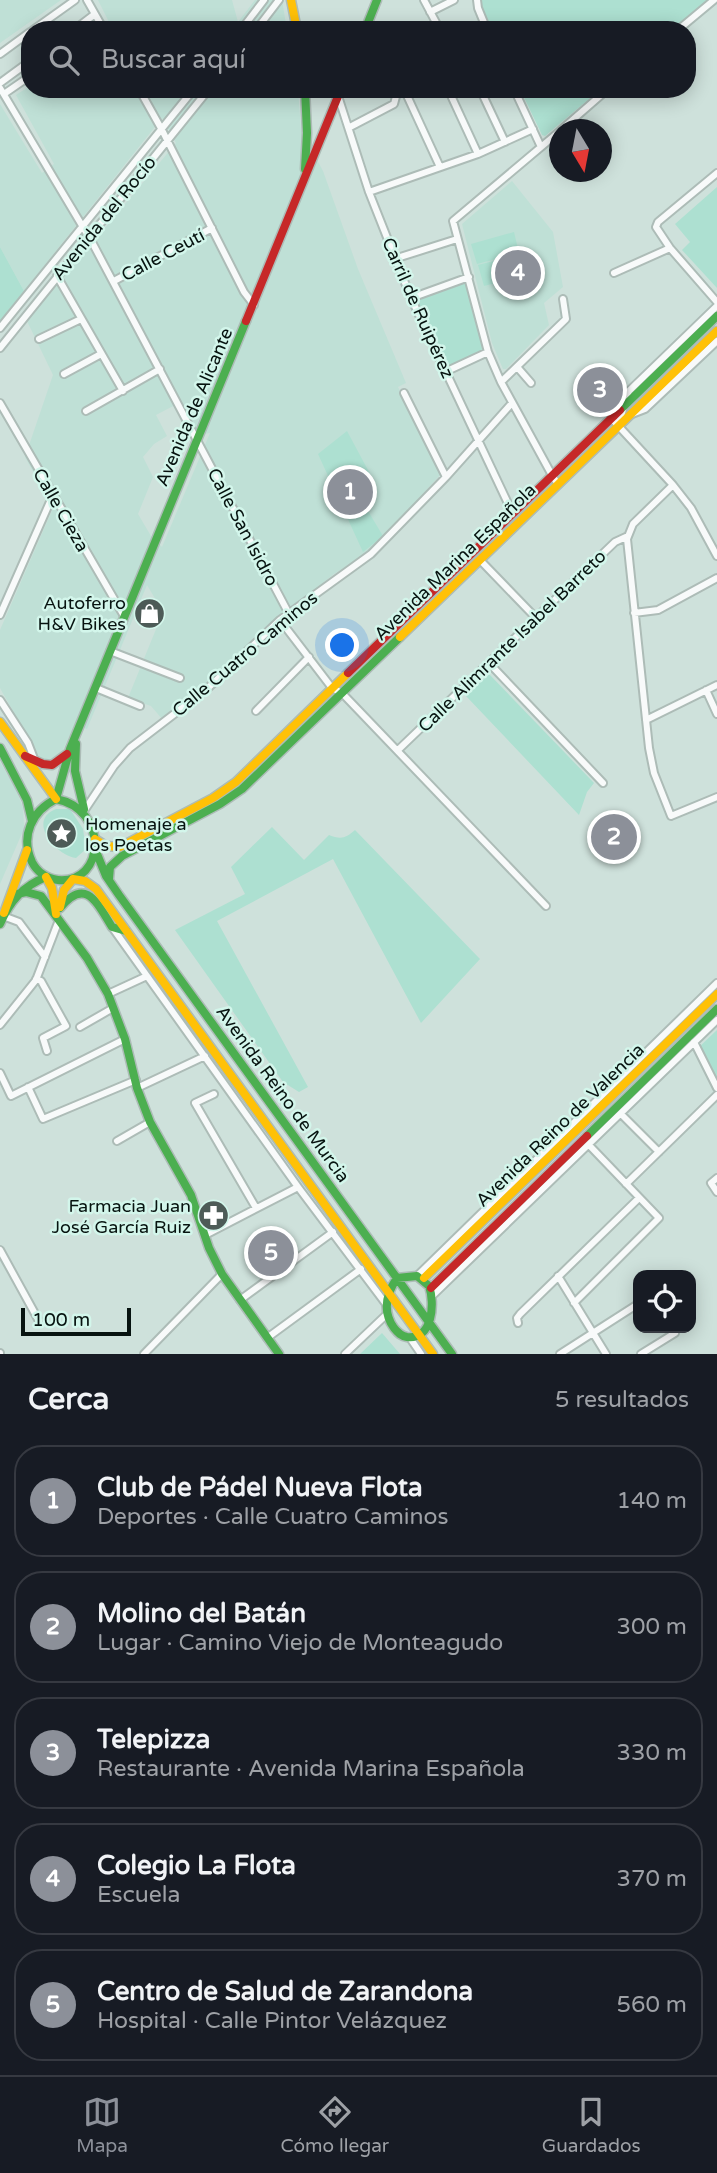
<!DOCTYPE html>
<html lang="es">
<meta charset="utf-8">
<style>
:root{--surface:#171b24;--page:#20242c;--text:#f1f3f6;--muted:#9ea1a6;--line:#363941;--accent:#8c9099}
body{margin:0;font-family:"Varela Round",sans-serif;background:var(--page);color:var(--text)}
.controls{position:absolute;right:21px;bottom:21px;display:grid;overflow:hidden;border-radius:14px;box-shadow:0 4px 18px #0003}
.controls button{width:63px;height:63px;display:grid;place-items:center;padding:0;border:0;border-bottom:2px solid var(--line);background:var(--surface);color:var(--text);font:35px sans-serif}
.compass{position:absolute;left:549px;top:119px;width:63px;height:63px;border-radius:50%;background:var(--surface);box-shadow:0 4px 18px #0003;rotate:170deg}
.scale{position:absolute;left:21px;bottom:18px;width:110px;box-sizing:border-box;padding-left:7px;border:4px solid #071310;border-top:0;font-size:19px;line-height:24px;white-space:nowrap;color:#071310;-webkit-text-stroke:5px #d3f6eb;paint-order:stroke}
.you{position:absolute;left:343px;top:646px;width:24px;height:24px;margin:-18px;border:5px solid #fff;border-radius:50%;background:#1a73e8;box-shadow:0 0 0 10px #1a73e833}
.badge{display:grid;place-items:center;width:46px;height:46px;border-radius:50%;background:var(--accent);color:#fff;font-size:23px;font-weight:700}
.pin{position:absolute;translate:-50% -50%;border:4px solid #fff;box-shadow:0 2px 7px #0006}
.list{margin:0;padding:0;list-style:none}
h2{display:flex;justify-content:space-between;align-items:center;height:91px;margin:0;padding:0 28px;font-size:30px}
h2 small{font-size:23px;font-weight:400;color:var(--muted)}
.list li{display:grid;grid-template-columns:46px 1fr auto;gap:21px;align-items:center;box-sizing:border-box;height:112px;margin:0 14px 14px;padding:0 14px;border:2px solid var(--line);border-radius:28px}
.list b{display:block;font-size:26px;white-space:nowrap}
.list p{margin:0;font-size:23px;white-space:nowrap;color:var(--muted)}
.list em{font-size:23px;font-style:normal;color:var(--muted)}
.icon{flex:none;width:38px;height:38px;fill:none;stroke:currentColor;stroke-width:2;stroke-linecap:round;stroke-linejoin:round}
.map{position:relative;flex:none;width:717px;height:1354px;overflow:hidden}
.search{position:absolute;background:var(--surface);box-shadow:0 4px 18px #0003;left:21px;right:21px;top:21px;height:77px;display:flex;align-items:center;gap:18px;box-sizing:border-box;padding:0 24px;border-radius:28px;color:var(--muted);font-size:26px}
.sheet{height:721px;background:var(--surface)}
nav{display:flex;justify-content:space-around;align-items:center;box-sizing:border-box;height:98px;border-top:2px solid var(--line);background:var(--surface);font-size:19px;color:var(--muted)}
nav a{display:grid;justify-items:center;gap:4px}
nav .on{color:var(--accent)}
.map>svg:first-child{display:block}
.built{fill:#bfe0d6;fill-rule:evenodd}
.green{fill:#ade0d1}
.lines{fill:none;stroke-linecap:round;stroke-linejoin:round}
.street-casing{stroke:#adbcb7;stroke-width:10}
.fast-casing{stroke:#adbcb7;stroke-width:11}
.slow-casing{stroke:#adbcb7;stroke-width:11}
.jam-casing{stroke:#adbcb7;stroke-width:11}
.street{stroke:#f8fafa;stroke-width:6}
.fast{stroke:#4caf50;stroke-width:8}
.slow{stroke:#ffc107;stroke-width:8}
.jam{stroke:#c62828;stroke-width:8}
.labels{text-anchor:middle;stroke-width:5;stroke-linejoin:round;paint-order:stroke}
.street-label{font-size:18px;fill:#071310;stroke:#d3f6eb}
.poi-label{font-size:18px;fill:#071310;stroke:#d3f6eb;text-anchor:end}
</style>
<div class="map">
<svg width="717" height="1354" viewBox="0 0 717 1354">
<rect width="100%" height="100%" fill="#cee1db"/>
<path class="built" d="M0,0H61L0,43Z
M98,0H232L238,22L255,0H282L287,30H113Z
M30,86V89H298L301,130L323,171L358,269L406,383L398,387L441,474L370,552L334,574L283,615L204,688L163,720L151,706L128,698L163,612L147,585L87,729L75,724L60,756L49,761L42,759L37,754L0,688V630L53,508L25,457L53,375L27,321L176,143L162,118L24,291L0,247V104L42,173L54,164L16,95ZM177,404L193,436L210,433L162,547L151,536L138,514L153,477L143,457L154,444L167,436L156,415Z
M512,181L553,232L563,287L544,303L549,325L506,369H503L492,343L462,224Z
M0,762L16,789L23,808L24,826L23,831L0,884Z"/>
<path class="green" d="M481,0H708L673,30H491L483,14Z
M520,89H601L545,136L542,135Z
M717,187V288L682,250L690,242L675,224Z
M514,232L519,253L477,264L471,244Z
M0,247L24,291L0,321Z
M521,254L526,275L484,286L478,265Z
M469,277L488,352L445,372L411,298Z
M347,431L376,485L359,496L383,536L363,552L318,454Z
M489,674L594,783L587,792L579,815L466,696Z
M56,809H70L83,829L86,849L76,858C54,854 27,820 56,809Z
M272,827L304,860L329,835C341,840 346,838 355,830L480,959L421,1023L333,859L217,921L308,1087L299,1092L283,1082L175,930L245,894L231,867Z
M717,1030V1088L697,1049Z
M382,1333L400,1354H360Z"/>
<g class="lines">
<defs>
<path id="street" d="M87,0L104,30
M424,0L440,30
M477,0L478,8L487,30
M430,12L454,0
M33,30L75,0
M74,30L95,14
M241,30L264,0
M256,30L279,0
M678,30L714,0
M0,54L30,32
M0,83L30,61
M0,88L93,244L289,614
M139,89L162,130L244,292L254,305
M404,89L440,167
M448,89L478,154
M480,89L505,142
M514,89L541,147
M4,94L30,76
M338,96L369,192L411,298L513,514
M350,127L394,104L398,89
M561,130L608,89
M717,173L658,222L656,227L670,248L717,302
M369,192L478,154L533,129
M394,259L457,239
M614,273L670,248
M57,276L123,391
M114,281L212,228
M411,298L469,277
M0,328L194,89
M39,339L81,319
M0,348L209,89
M518,368L531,383
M445,372L488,352
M64,374L101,354
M501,382L566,319L563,299
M404,393L446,477
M0,403L124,616
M86,411L160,369
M632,414L645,409L717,341
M612,419L673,485L633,524L627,539L649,748L654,773L671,816L717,797
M618,425L629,391L717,306
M558,484L553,477L501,382L488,352L453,221L560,131
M673,485L691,508L717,556
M480,560L536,618
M634,613L658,610L717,578
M0,615L53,495
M280,620L332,688L342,693L546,906
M110,651L180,678
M489,663L603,783
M96,688L140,706
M706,690L717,714
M0,700L28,743L35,761
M256,711L309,657
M646,720L717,685
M398,750L615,542L628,536
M84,811L114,766L130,748L208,688L280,620L371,554L446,477L512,403
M3,916L19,922L45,957
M112,927L298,1187L386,1304
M36,979L41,981L66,1026L43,1038L47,1051
M108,994L147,976
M0,1025L36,980L59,920
M80,1027L113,1008
M694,1042L717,1088
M0,1073L11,1096L125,1039
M28,1087L43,1119L136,1080
M137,1088L205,1056
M214,1094L195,1103L256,1208
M621,1114L659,1152
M117,1141L150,1122
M717,1178L711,1183L717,1192
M626,1184L717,1095
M205,1235L298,1187
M0,1250L39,1321
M417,1276L717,983
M558,1276L606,1354
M432,1296L717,1020
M240,1300L333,1232
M574,1303L659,1218L589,1145
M518,1323L517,1318L520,1314L639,1198
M267,1338L361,1269
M410,1338L421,1354
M0,1353V1354
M144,1354L222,1274
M345,1354L386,1315
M560,1354L638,1304
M641,1354L675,1333"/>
<path id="fast" d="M365,30L377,0
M305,89L307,133L305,169
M620,410L717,316
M76,744L75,771L84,809
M0,748L27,800L32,821
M56,799L70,749L246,321
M56,799C109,809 106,884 58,880C47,879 37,872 32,862C20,836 32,811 56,799Z
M95,849L106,876L119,895L452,1354
M109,879L110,867L122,856L220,804L242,789L400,637
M17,894L26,892L41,896L87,958L108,994L125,1039L137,1088L150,1122L191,1195L209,1248L222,1274L279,1354
M60,908C86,876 97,903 112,927L126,931
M0,924C10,901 23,886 46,877
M587,1136L717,1009
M417,1276L429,1286C435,1303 433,1340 407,1337C401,1336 398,1333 394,1328C382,1311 386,1294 397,1278Z"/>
<path id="slow" d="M291,0L297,30
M400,637L717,331
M0,722L56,799
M95,839L106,846L120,847L213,798L236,782L348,673
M46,877L52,888L56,914
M73,879L85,881L96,889L433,1354
M60,907L64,890L73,879
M4,913L27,850
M424,1278L717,994"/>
<path id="jam" d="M246,321L341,89
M348,673L620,410
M25,756L43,764L52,765L67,754
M431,1288L587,1136"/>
</defs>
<use href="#street" class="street-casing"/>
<use href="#fast" class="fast-casing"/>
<use href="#slow" class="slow-casing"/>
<use href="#jam" class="jam-casing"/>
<use href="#street" class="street"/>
<use href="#fast" class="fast"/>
<use href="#slow" class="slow"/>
<use href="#jam" class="jam"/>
</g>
<defs>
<symbol id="shop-disc" viewBox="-11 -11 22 22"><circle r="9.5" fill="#4d5b57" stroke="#d3f6eb"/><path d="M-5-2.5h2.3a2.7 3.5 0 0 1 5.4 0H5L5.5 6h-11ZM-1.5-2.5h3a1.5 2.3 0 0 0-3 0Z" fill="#fff"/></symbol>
<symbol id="sight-disc" viewBox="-11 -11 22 22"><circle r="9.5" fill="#4d5b57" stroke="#d3f6eb"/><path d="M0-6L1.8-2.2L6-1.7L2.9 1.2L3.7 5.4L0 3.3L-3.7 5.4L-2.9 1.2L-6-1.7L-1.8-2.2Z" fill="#fff"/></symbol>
<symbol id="pharmacy-disc" viewBox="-11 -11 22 22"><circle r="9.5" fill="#4d5b57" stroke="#d3f6eb"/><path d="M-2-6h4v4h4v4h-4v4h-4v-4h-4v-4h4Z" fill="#fff"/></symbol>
</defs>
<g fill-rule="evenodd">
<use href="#shop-disc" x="132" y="596" width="35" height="35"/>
<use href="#sight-disc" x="44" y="816" width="35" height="35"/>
<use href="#pharmacy-disc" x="196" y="1198" width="35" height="35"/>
</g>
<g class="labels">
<g class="street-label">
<text transform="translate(104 218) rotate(-51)" y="6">Avenida del Rocío</text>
<text transform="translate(163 255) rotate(-28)" y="6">Calle Ceutí</text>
<text transform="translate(418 308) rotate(66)" y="6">Carril de Ruipérez</text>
<text transform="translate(194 407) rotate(-67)" y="6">Avenida de Alicante</text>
<text transform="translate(61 510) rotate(60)" y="6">Calle Cieza</text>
<text transform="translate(243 527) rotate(62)" y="6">Calle San Isidro</text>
<text transform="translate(455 562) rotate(-44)" y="6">Avenida Marina Española</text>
<text transform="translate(512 641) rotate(-44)" y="6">Calle Alimrante Isabel Barreto</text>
<text transform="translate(245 654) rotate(-40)" y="6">Calle Cuatro Caminos</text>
<text transform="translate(283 1094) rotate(54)" y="6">Avenida Reino de Murcia</text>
<text transform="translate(560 1125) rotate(-44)" y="6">Avenida Reino de Valencia</text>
</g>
<g class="poi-label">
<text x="126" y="609">Autoferro<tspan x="126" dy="21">H&amp;V Bikes</tspan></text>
<text x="85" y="830" text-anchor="start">Homenaje a<tspan x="85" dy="21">los Poetas</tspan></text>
<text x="191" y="1212">Farmacia Juan<tspan x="191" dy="21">José García Ruiz</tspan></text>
</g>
</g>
</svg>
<div class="controls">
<button><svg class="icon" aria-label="locate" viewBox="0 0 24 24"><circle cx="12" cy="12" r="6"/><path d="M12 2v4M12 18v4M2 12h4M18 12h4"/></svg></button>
</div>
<svg class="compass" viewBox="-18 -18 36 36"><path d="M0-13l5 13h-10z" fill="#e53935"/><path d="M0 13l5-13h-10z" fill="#9ea1a6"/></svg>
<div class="scale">100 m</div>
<div class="you"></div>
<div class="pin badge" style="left:350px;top:492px">1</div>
<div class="pin badge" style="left:614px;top:837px">2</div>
<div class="pin badge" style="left:600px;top:390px">3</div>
<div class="pin badge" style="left:518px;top:273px">4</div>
<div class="pin badge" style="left:271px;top:1253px">5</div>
<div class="search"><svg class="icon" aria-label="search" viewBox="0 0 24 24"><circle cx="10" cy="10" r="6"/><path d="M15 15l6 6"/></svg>Buscar aquí</div>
</div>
<section class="sheet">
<h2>Cerca<small>5 resultados</small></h2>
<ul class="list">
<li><span class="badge">1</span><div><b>Club de Pádel Nueva Flota</b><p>Deportes · Calle Cuatro Caminos</p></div><em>140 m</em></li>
<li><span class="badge">2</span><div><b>Molino del Batán</b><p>Lugar · Camino Viejo de Monteagudo</p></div><em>300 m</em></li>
<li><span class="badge">3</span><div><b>Telepizza</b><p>Restaurante · Avenida Marina Española</p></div><em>330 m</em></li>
<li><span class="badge">4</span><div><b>Colegio La Flota</b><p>Escuela</p></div><em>370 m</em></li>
<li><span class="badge">5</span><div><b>Centro de Salud de Zarandona</b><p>Hospital · Calle Pintor Velázquez</p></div><em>560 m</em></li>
</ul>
</section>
<nav>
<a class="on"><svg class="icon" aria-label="map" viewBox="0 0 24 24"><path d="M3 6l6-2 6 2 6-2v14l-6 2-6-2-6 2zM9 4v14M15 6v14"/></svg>Mapa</a>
<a><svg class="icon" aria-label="directions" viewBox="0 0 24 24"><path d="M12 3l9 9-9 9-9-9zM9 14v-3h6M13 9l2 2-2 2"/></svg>Cómo llegar</a>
<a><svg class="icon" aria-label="saved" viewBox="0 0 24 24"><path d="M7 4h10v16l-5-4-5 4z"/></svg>Guardados</a>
</nav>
